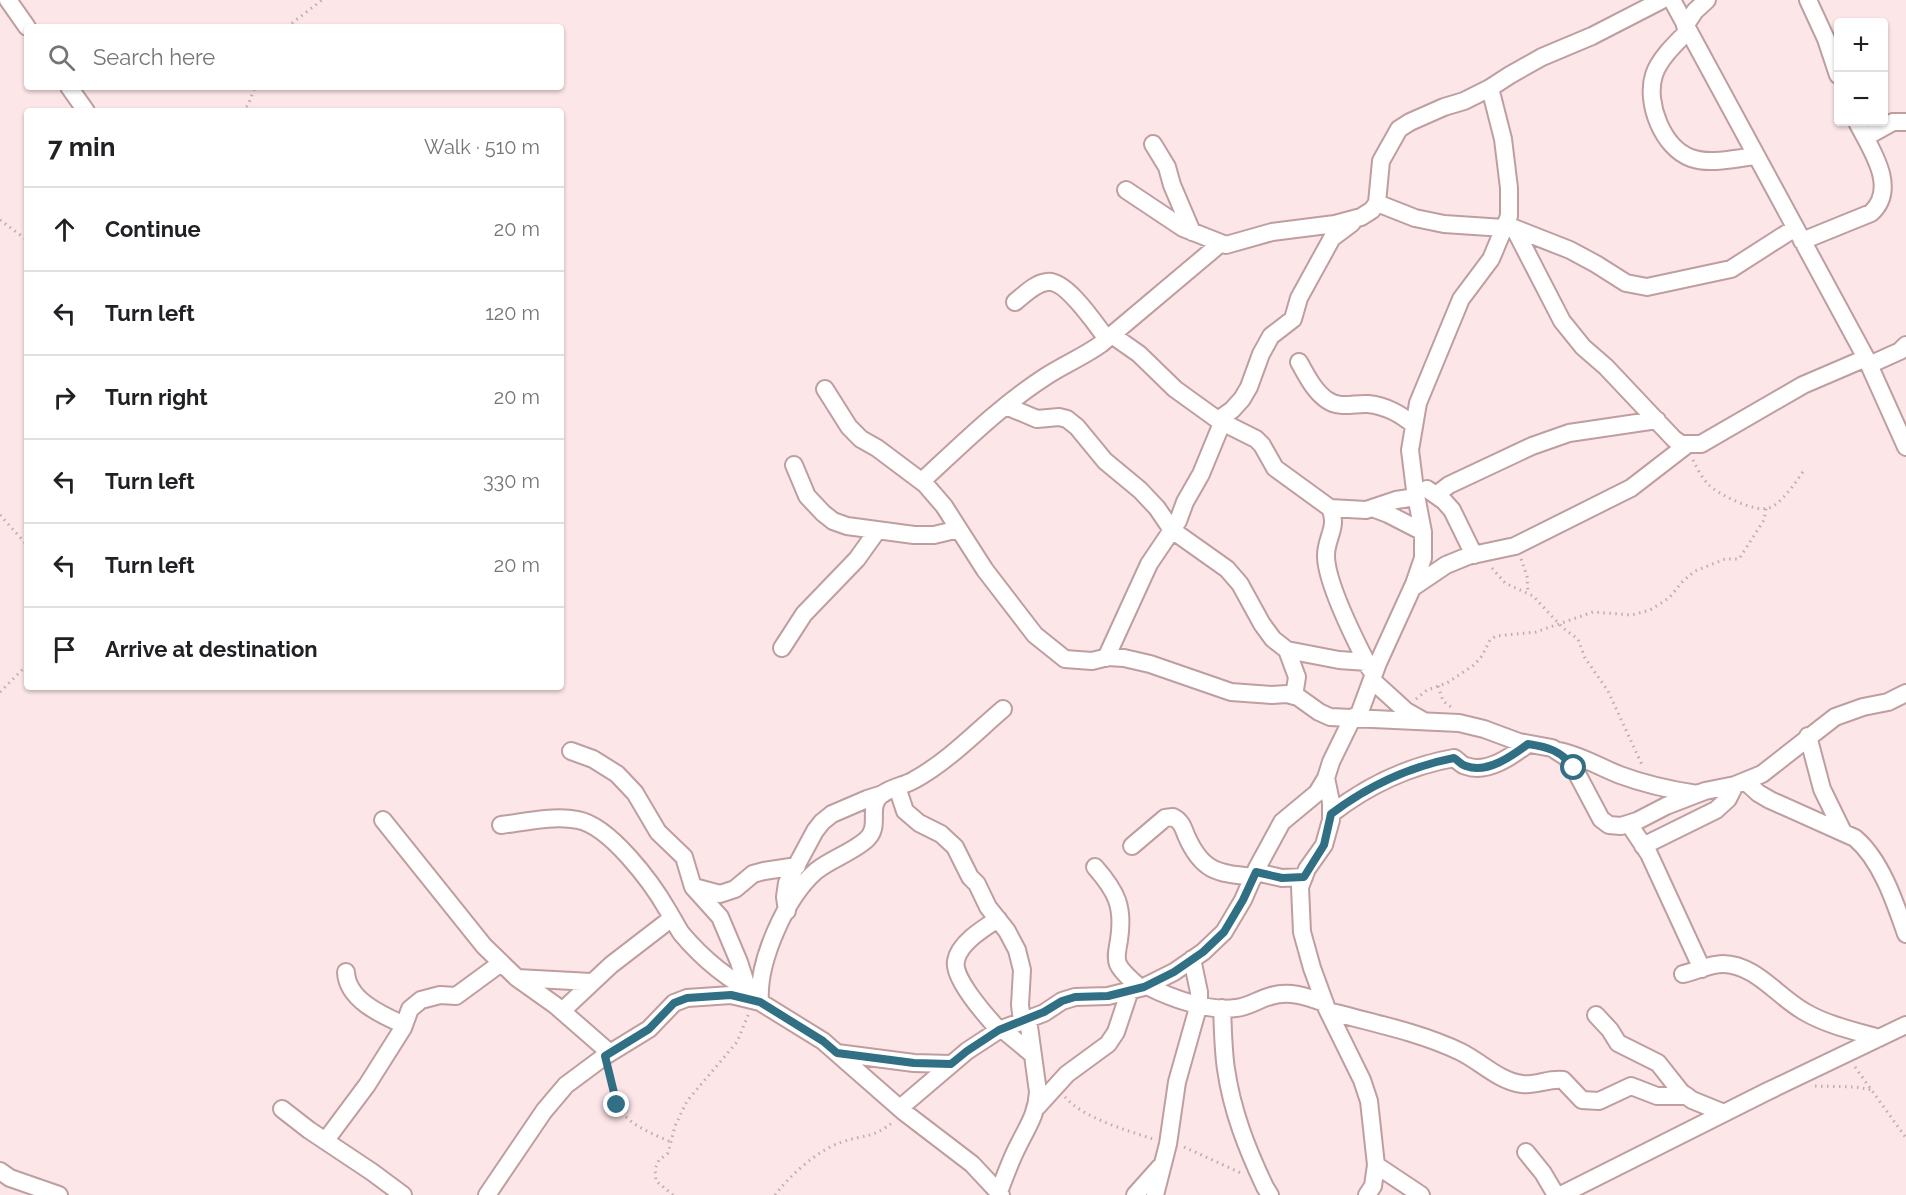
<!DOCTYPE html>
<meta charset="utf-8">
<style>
:root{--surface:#fff;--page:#f2f2f2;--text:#202124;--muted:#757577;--line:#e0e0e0}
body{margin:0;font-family:Raleway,sans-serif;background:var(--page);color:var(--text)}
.controls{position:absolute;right:18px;top:18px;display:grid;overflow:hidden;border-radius:6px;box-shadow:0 2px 4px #0004}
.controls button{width:54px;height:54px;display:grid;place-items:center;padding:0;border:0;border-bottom:2px solid var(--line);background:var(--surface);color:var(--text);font:30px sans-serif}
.stop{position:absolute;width:18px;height:18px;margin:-14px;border:4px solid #316f84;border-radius:50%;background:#fff}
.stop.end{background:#316f84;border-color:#fff;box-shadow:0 2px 6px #0008}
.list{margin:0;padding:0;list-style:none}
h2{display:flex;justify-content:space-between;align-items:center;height:78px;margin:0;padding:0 24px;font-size:26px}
h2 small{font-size:20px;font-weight:400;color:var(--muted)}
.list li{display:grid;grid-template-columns:39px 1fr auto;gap:18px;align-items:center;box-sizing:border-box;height:84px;padding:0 24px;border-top:2px solid var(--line)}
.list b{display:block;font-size:22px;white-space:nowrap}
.list em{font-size:20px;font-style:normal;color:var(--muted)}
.icon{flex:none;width:33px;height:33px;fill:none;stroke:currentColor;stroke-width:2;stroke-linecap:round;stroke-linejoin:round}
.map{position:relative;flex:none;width:1906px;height:1195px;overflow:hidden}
.search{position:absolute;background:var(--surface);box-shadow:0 2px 4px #0004;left:24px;top:24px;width:540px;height:66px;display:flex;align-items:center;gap:15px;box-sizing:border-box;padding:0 21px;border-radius:6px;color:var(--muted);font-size:22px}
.panel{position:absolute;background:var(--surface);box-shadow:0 2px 4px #0004;left:24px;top:108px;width:540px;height:582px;border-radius:6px}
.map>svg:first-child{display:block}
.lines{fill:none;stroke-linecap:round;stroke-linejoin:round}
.minor-casing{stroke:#bf9ea0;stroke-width:20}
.path{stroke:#bfacad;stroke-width:3;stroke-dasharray:1.5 4.5;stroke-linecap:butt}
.minor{stroke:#fff;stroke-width:16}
.route{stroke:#316f84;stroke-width:8}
</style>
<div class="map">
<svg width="1906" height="1195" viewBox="0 0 1906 1195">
<rect width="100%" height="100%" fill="#fce6e7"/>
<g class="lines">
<defs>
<path id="minor" d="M8,0L27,27
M1672,0L1866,358L1906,447
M1808,0L1826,39L1838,75
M1685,26L1695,11L1707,0
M1688,31C1676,43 1659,59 1654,75C1645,103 1663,148 1691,158C1710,165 1736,158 1756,156
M69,87L86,111
M1866,137L1893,122H1906
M1153,144L1167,167L1172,185L1192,232
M1126,190L1183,228L1226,245L1272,232L1335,224L1361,217L1372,210L1377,203L1381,161L1399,129L1410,122L1444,107L1464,101L1490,88L1510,75L1542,57L1592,36L1662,0
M1377,203L1415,218L1444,224L1504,228
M1509,226L1570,250L1596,264L1626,283L1647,287L1731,269L1795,228
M1514,228L1562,321L1583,347L1606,367L1674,439L1681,444H1701L1803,385L1866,358
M1802,241L1871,213C1899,188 1870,148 1857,122
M1015,302C1024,295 1035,283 1047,282C1066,279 1096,325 1107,339
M1112,335L1139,354L1175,389L1218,420L1256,439L1262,445L1275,468L1330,508C1339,527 1325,539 1326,557C1327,585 1357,644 1370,669
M1299,362C1307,376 1314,391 1327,400C1340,409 1354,403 1368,404C1387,406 1400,414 1414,425
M1869,365L1900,351L1906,345
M825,389L849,427L861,439L877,448L925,484L944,506L985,570L1035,635L1065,659L1092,661L1108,657L1124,658L1150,664L1231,692L1272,695L1287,694L1298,697L1319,712L1330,717L1459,723L1484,729L1519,742L1552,748L1566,757L1574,768L1601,819L1609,825L1621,826L1637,821L1666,806L1705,791L1735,785L1762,774L1835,717L1863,707L1888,702L1906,693
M1006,406L1037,419L1059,417L1067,419L1077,427L1105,461L1140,490L1157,508L1172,530L1227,569L1240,584L1262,624L1273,639L1287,650L1339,660L1367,662
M1218,420L1232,410L1242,399L1249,387L1261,354L1271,336L1293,319L1299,298L1332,238L1352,223
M794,465L807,496L823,513L833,521L847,526L914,535H934L959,529
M922,481C961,445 1000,406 1045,377C1063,365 1083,357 1101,344L1221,243
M1427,489L1444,501L1452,510L1474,555
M1436,495L1449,485L1532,446L1569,433L1657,420
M1330,508L1366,510L1396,500L1416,497
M1372,508L1388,514L1423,532
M1412,588L1446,565L1468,556L1515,546L1631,488L1688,444
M782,648L804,614L857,559L877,531
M1287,650L1297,677L1294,696
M1106,658L1149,564L1178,521L1185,502L1201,474L1222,423
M1372,680L1406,711L1422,720
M1358,717L1378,663L1414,584L1423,558V532L1415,490L1410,450L1418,403L1461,299L1491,259L1509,216V188L1503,139L1490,88
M1808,736L1822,789L1843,832
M571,751L593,759L617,774L635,793L658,832L684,857L693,887L720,917L739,962L748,990
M1559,751C1581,755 1599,767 1620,775C1644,784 1671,790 1697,794
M1326,778L1331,802V820L1324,845L1307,869L1300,887L1302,932L1312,968L1327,1009L1362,1080L1369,1101L1376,1165L1373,1186L1367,1195
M1745,781L1758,793L1770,800L1855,838C1881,860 1895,902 1906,934
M897,787L905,811L919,823L941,834L955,847L970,877L977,884L988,907L1007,931L1017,950L1022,970L1020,1005L1022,1021
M1331,814C1367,786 1409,766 1454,758C1458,760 1461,765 1466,766C1487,774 1512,756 1528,744
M383,820L484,946L517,978L555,1005L610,1053
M1629,824L1649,854L1702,969
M501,825C525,822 554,815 578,820C610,826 652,883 667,909C672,917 676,925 681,933C702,958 730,981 759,995
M1132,846L1165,818L1173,817C1181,821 1183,827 1186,835C1202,872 1217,873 1254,877
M1643,846L1716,810L1728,799L1735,785
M1095,867C1117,892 1124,907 1119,940C1118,947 1115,957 1118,964C1122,973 1133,981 1140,988
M1256,872L1282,878L1304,877
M694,887L720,894L735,889L753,874L764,871L797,866
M787,911L785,897L787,883L815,831L822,822L832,814L867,799L883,794
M998,919C984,928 959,943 956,961C952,978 987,1017 999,1030
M346,972C347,1000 382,1015 404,1025
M1683,974C1696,971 1710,964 1723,964C1755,964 1779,998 1805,1012C1827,1025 1855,1031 1879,1038
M517,978L591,982
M1147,986C1171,998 1208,1012 1236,1008C1248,1007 1259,999 1271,996C1289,990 1308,997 1325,1003
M760,1002C757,962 786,897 816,871C831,859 851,853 866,840C882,826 866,808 881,795C891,787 904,786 914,780C947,762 975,733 1003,709
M1222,1008C1223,1028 1223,1049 1226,1069C1232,1111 1247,1149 1265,1187L1270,1195
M562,1011L611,965L672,918
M1328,1011C1373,1023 1419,1032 1461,1052C1481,1062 1499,1081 1522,1084C1536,1086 1549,1078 1563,1080L1582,1100L1599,1101L1631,1086L1657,1096H1687
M1596,1015L1610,1030L1618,1043L1658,1063L1681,1092L1692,1100L1724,1113
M1002,1029L1032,1054
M837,1053L914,1063L951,1064
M1037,1107L1067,1074L1108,1044L1116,1032L1130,990
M900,1108L967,1051L999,1030L1044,1013L1062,1001L1075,997L1108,996L1144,987L1174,972L1203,952L1224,932L1243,900L1257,868L1282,822L1317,793L1326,778L1331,762L1353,717
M282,1109L309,1130L372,1172L403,1195
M326,1140L367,1085L403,1028L410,1009L421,1000L440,995L456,996L501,963
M1526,1152L1543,1173L1556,1195
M1376,1165L1421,1195
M0,1171L10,1178L59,1195
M999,1192C1005,1176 1011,1159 1019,1144C1028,1126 1037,1113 1038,1092L1028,1019
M487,1195L544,1111L566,1085L605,1056L649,1029L674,1003L687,998L731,995L760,1002L823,1041L904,1112L972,1164L1001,1195
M1135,1195L1160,1167
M1155,1195L1168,1144L1177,1082L1199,1004V992L1192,959
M1561,1195L1766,1092L1906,1025"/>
</defs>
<use href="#minor" class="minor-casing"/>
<path class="path" d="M287,27L322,0
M242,111L248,105L255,87
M0,220L27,240
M1693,460C1697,468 1702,478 1708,484C1717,494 1756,513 1769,508C1781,504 1797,481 1804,470
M0,515L27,545
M1521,559L1527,576L1528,593
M1492,568L1505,583L1533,596L1563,628L1578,639L1585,658L1608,691L1643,767
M1438,686L1443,701L1451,707
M0,692L27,665
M1416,699L1427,690L1447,683L1474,665L1482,656L1490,640L1496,636L1536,632L1593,612L1632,615L1650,610L1669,598L1683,581L1695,571L1725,559H1739L1764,520L1766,508
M1855,1067L1906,1138
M609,1073C611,1083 613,1095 617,1105C626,1124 653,1134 671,1142
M1815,1086L1856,1087L1872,1090
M1065,1097C1083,1118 1126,1130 1153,1139
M1184,1147L1241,1173
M673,1195L656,1181L655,1169L659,1160L668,1153L675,1126L687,1101L737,1042L749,1013
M775,1195C790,1175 818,1150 842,1142C865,1134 873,1139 894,1121"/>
<use href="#minor" class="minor"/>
</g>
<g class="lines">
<path class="route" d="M617,1105L605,1056L649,1029L674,1003L687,998L731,995L760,1002L823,1041L837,1053L914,1063L951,1064L967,1051L999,1030L1044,1012L1062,1001L1075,997L1108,996L1144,987L1174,972L1203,952L1224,932L1243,900L1256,872L1282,878L1304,877L1324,845L1331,814C1368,786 1408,767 1454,758C1458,760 1461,765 1466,766C1487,774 1512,756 1528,744C1548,747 1562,751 1574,768"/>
</g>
</svg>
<div class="controls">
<button>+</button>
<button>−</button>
</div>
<div class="stop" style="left:1574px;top:768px"></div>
<div class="stop end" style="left:617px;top:1105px"></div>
<div class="search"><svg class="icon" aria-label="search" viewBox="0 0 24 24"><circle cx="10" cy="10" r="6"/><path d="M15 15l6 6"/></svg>Search here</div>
<section class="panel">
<h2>7 min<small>Walk · 510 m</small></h2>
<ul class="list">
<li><svg class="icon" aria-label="ahead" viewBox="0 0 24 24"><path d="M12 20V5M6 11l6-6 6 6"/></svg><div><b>Continue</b></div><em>20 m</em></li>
<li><svg class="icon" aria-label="left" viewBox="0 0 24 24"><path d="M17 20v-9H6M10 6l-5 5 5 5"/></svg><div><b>Turn left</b></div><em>120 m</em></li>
<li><svg class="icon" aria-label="right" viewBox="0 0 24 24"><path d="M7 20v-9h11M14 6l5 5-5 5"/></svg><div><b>Turn right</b></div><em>20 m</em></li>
<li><svg class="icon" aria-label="left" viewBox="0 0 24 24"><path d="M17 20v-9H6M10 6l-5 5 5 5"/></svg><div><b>Turn left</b></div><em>330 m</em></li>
<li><svg class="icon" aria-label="left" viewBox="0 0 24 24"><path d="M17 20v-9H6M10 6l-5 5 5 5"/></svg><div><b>Turn left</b></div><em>20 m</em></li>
<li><svg class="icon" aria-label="arrive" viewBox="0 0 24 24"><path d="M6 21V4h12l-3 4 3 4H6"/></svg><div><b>Arrive at destination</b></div></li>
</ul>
</section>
</div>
